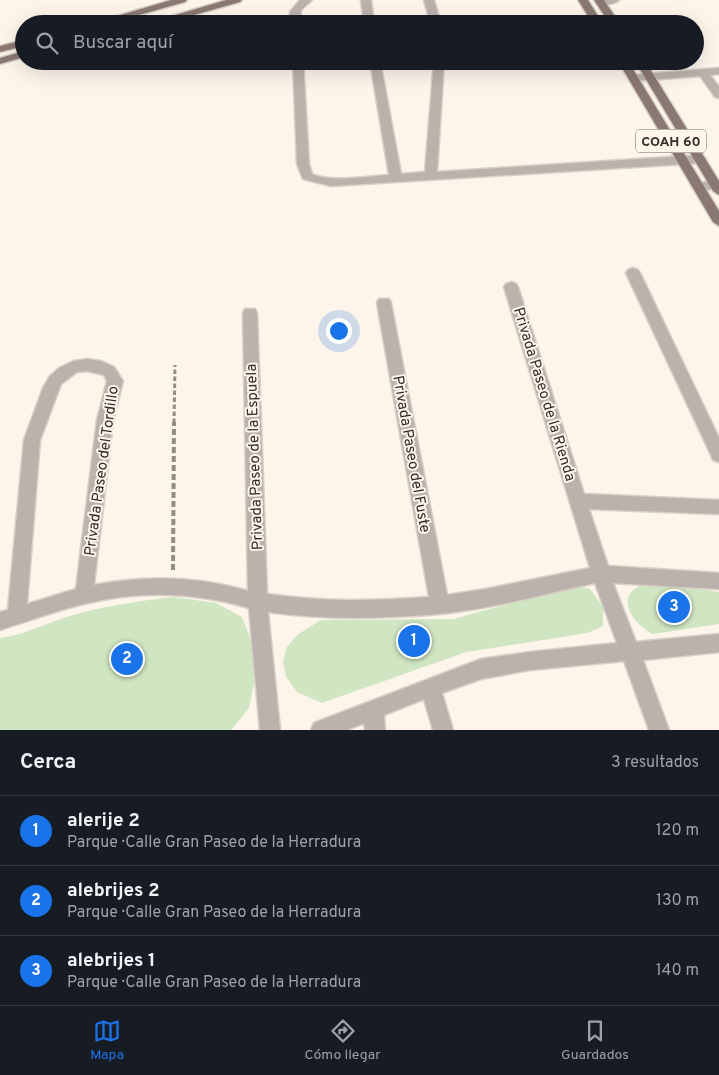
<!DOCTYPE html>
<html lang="es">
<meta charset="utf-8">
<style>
:root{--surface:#171b24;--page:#20242c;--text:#f1f3f6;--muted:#9ea1a6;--line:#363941;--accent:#1a73e8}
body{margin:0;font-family:Overpass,sans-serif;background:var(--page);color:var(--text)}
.you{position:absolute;left:338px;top:330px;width:18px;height:18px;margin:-12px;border:4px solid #fff;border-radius:50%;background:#1a73e8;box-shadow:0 0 0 8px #1a73e833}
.badge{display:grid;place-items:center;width:32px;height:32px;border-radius:50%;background:var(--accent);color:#fff;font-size:16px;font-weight:700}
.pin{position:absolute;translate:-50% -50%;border:2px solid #fff;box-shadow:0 1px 5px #0006}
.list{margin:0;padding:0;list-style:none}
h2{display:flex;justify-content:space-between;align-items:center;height:65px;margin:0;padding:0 20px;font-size:21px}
h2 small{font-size:16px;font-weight:400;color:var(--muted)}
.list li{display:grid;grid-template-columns:32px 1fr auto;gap:15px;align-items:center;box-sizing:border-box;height:70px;padding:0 20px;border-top:1px solid var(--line)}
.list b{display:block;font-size:19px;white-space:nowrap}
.list p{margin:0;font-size:16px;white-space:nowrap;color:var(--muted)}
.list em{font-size:16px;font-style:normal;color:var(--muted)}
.icon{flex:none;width:28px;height:28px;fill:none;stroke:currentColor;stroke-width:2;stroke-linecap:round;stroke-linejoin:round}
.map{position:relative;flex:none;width:719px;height:730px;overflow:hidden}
.search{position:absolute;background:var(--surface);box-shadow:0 5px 20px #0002;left:15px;right:15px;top:15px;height:55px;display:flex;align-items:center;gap:12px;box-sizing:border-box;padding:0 18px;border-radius:28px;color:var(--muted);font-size:19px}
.sheet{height:275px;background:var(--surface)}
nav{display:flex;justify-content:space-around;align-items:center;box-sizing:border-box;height:70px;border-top:1px solid var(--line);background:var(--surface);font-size:14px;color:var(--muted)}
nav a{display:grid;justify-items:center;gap:2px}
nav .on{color:var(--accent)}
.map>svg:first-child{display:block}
.green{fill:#d0e5c1}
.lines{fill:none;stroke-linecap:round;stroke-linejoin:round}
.minor-casing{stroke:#d8d0c7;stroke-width:3}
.major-casing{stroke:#d8d0c7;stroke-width:3}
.path-far1{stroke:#948d84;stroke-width:3;stroke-dasharray:4.5 2.5;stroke-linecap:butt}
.path{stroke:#948d84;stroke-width:4;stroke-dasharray:6 3;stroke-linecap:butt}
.minor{fill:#bbb1ad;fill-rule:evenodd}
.major{fill:#8a7972;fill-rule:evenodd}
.labels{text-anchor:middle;stroke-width:4;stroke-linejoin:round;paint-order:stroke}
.shield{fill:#fdf4ea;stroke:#6f6961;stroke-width:1}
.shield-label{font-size:14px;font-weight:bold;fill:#322d26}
.street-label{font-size:15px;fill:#322d26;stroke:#fdf4ea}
</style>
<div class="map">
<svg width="719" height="730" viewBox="0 0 719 730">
<rect width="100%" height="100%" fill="#fdf4ea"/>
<path class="green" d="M656,583L719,592V624L653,634C636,626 613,598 640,586C644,584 651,584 656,583Z
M575,585L590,589L603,607V626L588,633L466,652L322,703L297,692L286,677L283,661L287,647L297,635L321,620L454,619Z
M174,597L216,603L242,617L252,643L256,674L249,708L231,730H0V638C24,635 44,624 67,617C102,606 138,601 174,597Z"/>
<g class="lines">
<defs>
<path id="minor" d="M300,0H312L301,10L299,24H289L290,12Z
M361,0H371L374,24H364Z
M424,0H434L441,24H431Z
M595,0H619C614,5 602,5 596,3Z
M293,61H303L309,164L312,174C331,183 368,176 389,175L370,61H380L401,174L425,172L434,61H444L437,172L700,155L706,159L700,163L331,186L303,179L297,164Z
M719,68V74L710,75L719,87V98L715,97L700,76L634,81L629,78L634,75Z
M719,180V188L698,191L692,187L698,183Z
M633,268L638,270L640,273L719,438V462L713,460L711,455L626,273L628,270Z
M511,282L516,284L518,287L584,494L719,500V514L589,509L608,566L719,573V589L613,583L636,642L719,634V652L643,660L669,730H649L624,661L530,670L481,679L442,693L453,730H433L424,699L384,715L385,730H365L364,723L347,730H311L314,723L481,659L530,652L617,643L595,583C544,594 491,609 439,614C381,619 325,620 268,612L280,730H260L249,608C196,592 138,590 84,604C55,611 28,621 0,630V612L8,610L24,440L43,388L50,376L59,368L74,361L87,359L101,361L114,367L123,381L113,420L94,585C147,575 197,576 248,591L243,313L245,309H255L257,313L267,594C324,602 373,601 429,597L377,303L379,299H389L391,303L447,595L486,589L590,568L504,287L506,284ZM87,371L104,375L107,381L97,420L76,589L27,604L40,440L61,384L77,372Z"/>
<path id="major" d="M171,0H187L185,2L107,24H90Z
M226,0H242L240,2L162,24H145Z
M578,0H588L603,24H593Z
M594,0H604L620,24H610Z
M24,40V46L0,52V46Z
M24,51V57L0,64V58Z
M618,61H628L719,211V226L713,222Z
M635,61H645L719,181V195L713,191Z"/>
</defs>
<use href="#minor" class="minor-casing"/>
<use href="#major" class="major-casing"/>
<path class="path-far1" d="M174,423L175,365"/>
<path class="path" d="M173,570L174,422"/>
<use href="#minor" class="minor"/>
<use href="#major" class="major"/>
</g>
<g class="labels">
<rect class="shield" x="636" y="129.5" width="70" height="23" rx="4"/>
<g class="shield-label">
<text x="671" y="146">COAH 60</text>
</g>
<g class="street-label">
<text transform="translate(545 394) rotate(73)" y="5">Privada Paseo de la Rienda</text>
<text transform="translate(412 454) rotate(80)" y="5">Privada Paseo del Fuste</text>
<text transform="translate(254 457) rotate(-92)" y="5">Privada Paseo de la Espuela</text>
<text transform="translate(101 471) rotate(-82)" y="5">Privada Paseo del Tordillo</text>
</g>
</g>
</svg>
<div class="you"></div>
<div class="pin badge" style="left:414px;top:641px">1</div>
<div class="pin badge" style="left:127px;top:659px">2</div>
<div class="pin badge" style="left:674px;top:607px">3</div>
<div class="search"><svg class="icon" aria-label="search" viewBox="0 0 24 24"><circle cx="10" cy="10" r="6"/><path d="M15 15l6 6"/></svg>Buscar aquí</div>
</div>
<section class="sheet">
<h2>Cerca<small>3 resultados</small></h2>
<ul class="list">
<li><span class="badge">1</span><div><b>alerije 2</b><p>Parque · Calle Gran Paseo de la Herradura</p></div><em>120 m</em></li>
<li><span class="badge">2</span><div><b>alebrijes 2</b><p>Parque · Calle Gran Paseo de la Herradura</p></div><em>130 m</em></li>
<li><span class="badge">3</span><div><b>alebrijes 1</b><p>Parque · Calle Gran Paseo de la Herradura</p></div><em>140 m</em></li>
</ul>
</section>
<nav>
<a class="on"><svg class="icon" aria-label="map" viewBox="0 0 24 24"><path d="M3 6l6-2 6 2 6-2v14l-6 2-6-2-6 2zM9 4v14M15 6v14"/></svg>Mapa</a>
<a><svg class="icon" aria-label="directions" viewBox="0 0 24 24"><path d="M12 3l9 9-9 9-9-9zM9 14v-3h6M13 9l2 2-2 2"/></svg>Cómo llegar</a>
<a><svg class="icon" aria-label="saved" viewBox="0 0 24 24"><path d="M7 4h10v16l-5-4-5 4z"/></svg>Guardados</a>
</nav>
